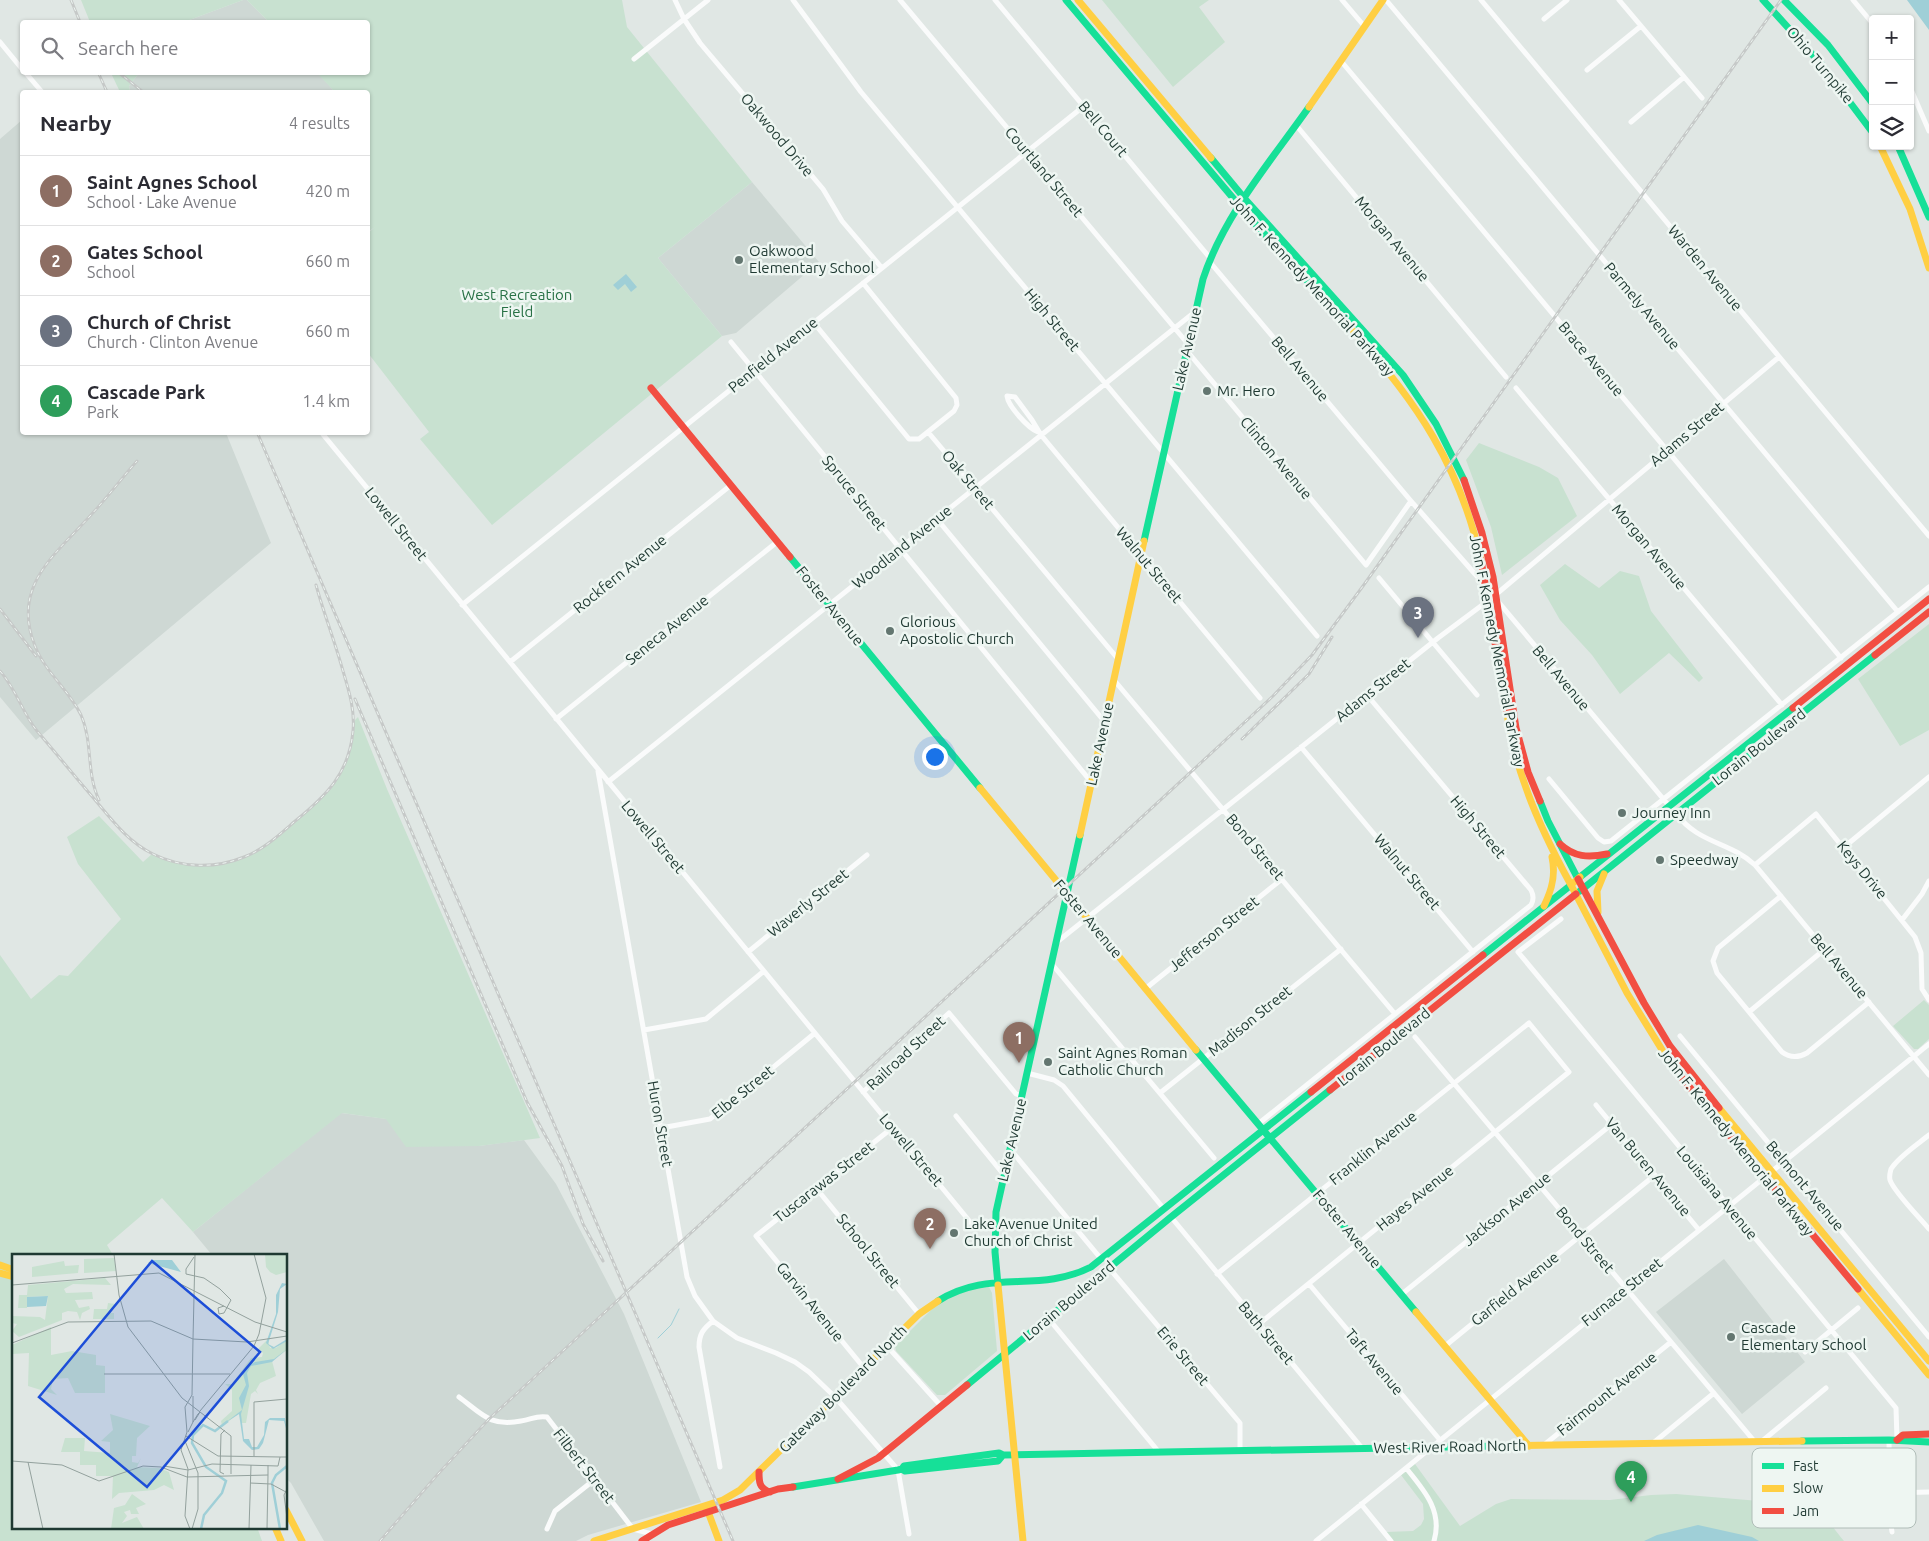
<!DOCTYPE html>
<meta charset="utf-8">
<style>
:root{--surface:#fff;--page:#f2f2f3;--text:#2b2b33;--muted:#7c7c81;--line:#e1e1e2;--accent:#ea580c}
body{margin:0;font-family:Ubuntu,sans-serif;background:var(--page);color:var(--text)}
.controls{position:absolute;right:15px;top:15px;display:grid;overflow:hidden;border-radius:5px;box-shadow:0 1px 4px #0004}
.controls button{width:45px;height:45px;display:grid;place-items:center;padding:0;border:0;border-bottom:1px solid var(--line);background:var(--surface);color:var(--text);font:25px sans-serif}
.you{position:absolute;left:934px;top:756px;width:18px;height:18px;margin:-12px;border:4px solid #fff;border-radius:50%;background:#1a73e8;box-shadow:0 0 0 8px #1a73e833}
.badge{display:grid;place-items:center;width:32px;height:32px;border-radius:50%;background:var(--accent);color:#fff;font-size:16px;font-weight:700}
.pin{position:absolute;translate:-50% -41px;filter:drop-shadow(0 1px 2px #0008)}
.pin::after{content:'';position:absolute;top:26px;width:18px;height:15px;background:inherit;clip-path:polygon(0 0,100% 0,50% 100%)}
.list{margin:0;padding:0;list-style:none}
h2{display:flex;justify-content:space-between;align-items:center;height:65px;margin:0;padding:0 20px;font-size:21px}
h2 small{font-size:16px;font-weight:400;color:var(--muted)}
.list li{display:grid;grid-template-columns:32px 1fr auto;gap:15px;align-items:center;box-sizing:border-box;height:70px;padding:0 20px;border-top:1px solid var(--line)}
.list b{display:block;font-size:19px;white-space:nowrap}
.list p{margin:0;font-size:16px;white-space:nowrap;color:var(--muted)}
.list em{font-size:16px;font-style:normal;color:var(--muted)}
.icon{flex:none;width:28px;height:28px;fill:none;stroke:currentColor;stroke-width:2;stroke-linecap:round;stroke-linejoin:round}
.map{position:relative;flex:none;width:1929px;height:1541px;overflow:hidden}
.search{position:absolute;background:var(--surface);box-shadow:0 1px 4px #0004;left:20px;top:20px;width:350px;height:55px;display:flex;align-items:center;gap:12px;box-sizing:border-box;padding:0 18px;border-radius:5px;color:var(--muted);font-size:19px}
.panel{position:absolute;background:var(--surface);box-shadow:0 1px 4px #0004;left:20px;top:90px;width:350px;height:345px;border-radius:5px}
.map>svg:first-child{display:block}
.built{fill:#ced8d4}
.green{fill:#c8e1d0}
.water{fill:#9fcfd7}
.lines{fill:none;stroke-linecap:round;stroke-linejoin:round}
.stream{stroke:#9fcfd7;stroke-width:1}
.street{stroke:#fafbfb;stroke-width:5}
.fast{stroke:#16e098;stroke-width:7}
.slow{stroke:#ffcf43;stroke-width:7}
.jam{stroke:#f24e42;stroke-width:7}
.rail-casing{stroke:#c6c9c8;stroke-width:3}
.rail{stroke:#eef6f2;stroke-width:1;stroke-dasharray:4;stroke-linecap:butt}
.poi-dot{fill:#637670;stroke:#eef6f2;stroke-width:2}
.labels{text-anchor:middle;stroke-width:5;stroke-linejoin:round;paint-order:stroke}
.street-label{font-size:15px;fill:#1f3932;stroke:#eef6f2}
.poi-label{font-size:15px;fill:#1f3932;stroke:#eef6f2;text-anchor:start}
.park-label{font-size:15px;fill:#287145;stroke:#eef6f2}
.inset-river{fill:none;stroke:#9fcfd7;stroke-width:2.5}
.inset-road{fill:none;stroke:#93a19d;stroke-width:1}
.view{fill:#1d4ed8;fill-opacity:0.15;stroke:#1d4ed8;stroke-width:2.5}
.inset-edge{fill:none;stroke:#1f3932;stroke-width:2.5}
.key{fill:#eef6f2;stroke:#b0bdb8;stroke-width:1}
.key-label{font-size:14px;fill:#1f3932}
</style>
<div class="map">
<svg width="1929" height="1541" viewBox="0 0 1929 1541">
<rect width="100%" height="100%" fill="#e0e7e4"/>
<path class="built" d="M243,0H247L269,22H184Z
M317,72L335,92H130L129,86L139,73Z
M22,120V432L226,433L271,543L36,740L0,697V139Z
M752,182L819,262L736,333L722,336L658,258Z
M341,1113L387,1119L479,1146L524,1140L556,1184L624,1314L701,1502L588,1535L576,1541H324L291,1483L286,1478V1255H212L193,1232Z
M1724,1259L1805,1362L1742,1414L1656,1312Z"/>
<path class="green" d="M81,0H243L184,22H90Z
M247,0H622L627,27L752,182L658,258L722,336L492,525L420,439L429,432L368,353V233L375,227L368,232V92H335L317,73L368,72V22H269Z
M1102,0H1209L1199,7L1225,42L1173,87Z
M111,73H139L129,86L130,92H120Z
M1479,443L1539,467L1558,478L1577,516L1502,575L1491,527L1466,460Z
M1565,564L1599,588L1620,571L1639,576L1651,611L1703,678L1699,682L1669,653L1620,694L1592,655L1560,620L1540,585Z
M1929,624V730L1900,746L1858,679Z
M358,717L387,789L540,1138L479,1146L406,1147L386,1119L342,1113L193,1232L162,1198L107,1245L113,1255H14V1527H257L262,1541H0V955L31,999L59,975L68,976L121,919L78,864L67,837L99,816L143,862L152,854C213,880 248,860 295,822C330,793 353,769 354,721Z
M1924,1000L1929,1005V1039L1918,1049H1914L1893,1026Z
M985,1286L989,1287L992,1293L997,1351L945,1395H937L896,1351L895,1346L936,1305L961,1291Z
M1415,1464L1460,1526L1496,1504L1511,1499L1610,1500L1651,1495L1676,1494L1806,1505C1822,1510 1833,1528 1844,1541H1393L1386,1532L1413,1531L1421,1525L1424,1519L1423,1504L1401,1475Z"/>
<path class="water" d="M1907,0H1929V30Z
M626,274L637,287L631,292L625,284L618,290L613,285Z
M1698,1525L1752,1537L1759,1541H1644L1657,1535Z"/>
<g class="lines">
<path class="stream" d="M658,1338L671,1325L679,1309"/>
<path class="street" d="M675,0L684,19L700,43L823,189L842,221L882,268
M793,0L861,92L1317,636
M900,0L1188,344
M995,0L1210,258
M1342,0L1365,27
M1386,0L1898,612
M1481,0L1929,536
M1619,0L1702,98
M1853,0L1873,24
M1544,19L1567,0
M0,42L22,69
M634,59L708,0
M1341,61L1841,658
M1587,70L1641,26
M25,72L42,92
M1910,87L1929,131
M1631,122L1684,77
M1296,125L1506,377
M1209,261L1411,501L1475,574L1670,807
M814,323L909,439H919L954,411L957,405L956,398L863,283
M731,342L1092,783
M1187,351L1366,565L1411,501
M1516,388L1782,705
M321,432L971,1223L995,1228
M928,432L1118,659
M1038,432C1028,428 1008,406 1007,396L1015,397L1032,420L1041,435L1260,698
M937,519L1104,721
M1379,578L1477,695
M462,605L1084,106
M510,662L731,485
M1114,680L1395,1014
M556,719L777,542
M1301,747L1473,952
M598,771L687,1277L695,1296L713,1321C703,1329 699,1334 699,1347L720,1467
M1549,779L1598,838L1604,842L1611,841L1929,587
M608,782L1196,311
M1676,813C1698,844 1729,841 1755,865L1929,1075
M1843,848L1929,777
M1755,865L1816,814L1915,937L1921,953L1922,989L1929,1000
M1781,896L1718,948L1713,961L1717,973L1782,1052C1790,1058 1798,1058 1807,1053L1869,1002
M1561,919L1518,952L1896,1408L1897,1440
M1902,920L1922,894L1929,881
M1057,942L1438,638L1493,597L1779,357
M748,952L867,855
M1051,963L1214,1158
M1145,989L1282,879
M1749,1012L1825,949
M644,1030L706,1019L764,971
M1680,1036L1929,1337
M1415,1037L1755,1442
M1027,1073L1054,1080L1063,1086L1164,1209
M863,1092L949,1013L1016,1094L1022,1096
M1160,1093L1341,949
M1596,1105L1699,1230
M956,1116L1004,1175
M1258,1124L1531,905C1534,900 1534,896 1531,890L1367,695
M661,1128L710,1119L815,1033
M1929,1135C1918,1144 1898,1157 1891,1169C1890,1173 1889,1176 1890,1180C1894,1192 1920,1218 1929,1229
M1010,1149L1102,1260
M816,1188L919,1314
M1171,1217L1362,1448
M1109,1268L1240,1423V1450
M1217,1274L1529,1023L1569,1072L1259,1324
M1309,1284L1440,1440
M1402,1294L1612,1124
M1048,1318L1158,1451
M713,1321L737,1338L776,1353L795,1362L809,1372L835,1397L898,1470L909,1534
M887,1346L941,1406
M1445,1346L1655,1175
M1805,1352L1858,1308
M864,1368L756,1236L892,1128
M459,1397C482,1414 490,1427 521,1421C531,1420 536,1415 547,1417L633,1529L652,1534
M1889,1440L1890,1518L1892,1532
M1761,1442L1826,1388
M1652,1444L1714,1393
M1544,1445L1671,1342
M1406,1468C1424,1490 1443,1511 1434,1541
M1891,1493L1929,1492
M1361,1504L1391,1541
M547,1529L555,1511L594,1480
M1316,1541L1929,1044"/>
<path class="fast" d="M1066,0L1249,217L1353,331
M1763,0L1821,64L1873,133
M1784,0L1828,45L1873,104
M1898,146L1929,217
M1211,158L1245,199L1403,375L1436,424L1464,480
M1144,541L1203,279C1224,215 1271,161 1309,107
M790,557L980,788
M1540,801L1548,821L1578,879
M1580,877L1793,708
M1580,891L1875,655
M1483,955L1571,885
M1196,1050L1416,1312
M998,1285L995,1252L996,1212L1080,835
M938,1301C990,1268 1038,1294 1091,1267L1311,1092
M967,1385L1171,1217L1330,1090
M1802,1441L1889,1440L1929,1442
M1003,1455L1499,1446
M793,1487L898,1470L902,1469L904,1466L999,1453L1003,1455L998,1461L905,1471L902,1469"/>
<path class="slow" d="M1078,0L1211,158
M1309,107L1383,0
M1880,146L1910,209L1929,268
M1353,331C1417,402 1460,466 1481,560
M1507,714C1511,737 1516,760 1524,782C1536,818 1553,852 1571,885
M980,788L1196,1050
M1080,835L1144,541
M1580,877L1571,885L1627,993L1672,1066
M1544,906C1552,890 1556,875 1552,857
M1598,912L1597,891L1604,874
M1719,1108L1929,1361
M0,1265L14,1270
M0,1273L14,1277
M998,1285L1023,1541
M1858,1289L1929,1375
M1416,1312L1529,1446
M1499,1446L1802,1441
M707,1509L719,1541
M286,1510L302,1541
M275,1527L281,1541
M594,1541L723,1500L740,1490L919,1314L938,1301"/>
<path class="jam" d="M651,388L790,557
M1464,480L1482,533L1493,577L1516,728L1528,772L1540,801
M1481,560L1507,714
M1875,655L1929,612
M1793,708L1929,599
M1560,844C1574,857 1588,858 1607,854
M1578,879L1644,1003L1670,1046L1719,1108
M1672,1066L1858,1289
M1330,1090L1576,894
M1311,1092L1483,955
M1897,1440L1903,1435L1929,1434
M759,1472C759,1482 759,1488 770,1492
M838,1479L878,1458L967,1385
M642,1541L668,1525L778,1489L793,1487"/>
<defs>
<path id="rail" d="M71,0L80,22
M98,72L107,92
M118,72L143,92
M257,432L733,1541
M0,609L36,656
M0,671C16,689 22,712 37,731C55,752 72,773 90,794C109,816 126,841 153,854C181,868 215,869 244,857C263,850 279,835 294,822C326,796 349,774 353,731C355,710 349,691 343,671C335,642 324,614 316,585
M355,699L527,1102L562,1166L583,1224L603,1261
M1242,739L1309,674L1332,637
M99,800C86,773 93,742 81,715C69,690 45,672 35,646C11,586 55,555 90,516C106,499 121,479 137,461
M380,1541L438,1474L489,1419L1232,734L1273,696L1312,655L1363,586L1781,0"/>
</defs>
<use href="#rail" class="rail-casing"/>
<use href="#rail" class="rail"/>
</g>
<g class="poi-dot">
<circle cx="739" cy="260" r="5"/>
<circle cx="1207" cy="391" r="5"/>
<circle cx="890" cy="631" r="5"/>
<circle cx="1622" cy="813" r="5"/>
<circle cx="1660" cy="860" r="5"/>
<circle cx="1048" cy="1062" r="5"/>
<circle cx="954" cy="1233" r="5"/>
<circle cx="1731" cy="1337" r="5"/>
</g>
<g class="labels">
<g class="street-label">
<text transform="translate(1820 65) rotate(50)" y="5">Ohio Turnpike</text>
<text transform="translate(1103 129) rotate(50)" y="5">Bell Court</text>
<text transform="translate(777 135) rotate(50)" y="5">Oakwood Drive</text>
<text transform="translate(1044 172) rotate(50)" y="5">Courtland Street</text>
<text transform="translate(1392 239) rotate(50)" y="5">Morgan Avenue</text>
<text transform="translate(1705 268) rotate(50)" y="5">Warden Avenue</text>
<text transform="translate(1312 286) rotate(48)" y="5">John F. Kennedy Memorial Parkway</text>
<text transform="translate(1642 306) rotate(50)" y="5">Parmely Avenue</text>
<text transform="translate(1052 320) rotate(50)" y="5">High Street</text>
<text transform="translate(1187 349) rotate(-77)" y="5">Lake Avenue</text>
<text transform="translate(773 355) rotate(-39)" y="5">Penfield Avenue</text>
<text transform="translate(1591 359) rotate(50)" y="5">Brace Avenue</text>
<text transform="translate(1300 369) rotate(50)" y="5">Bell Avenue</text>
<text transform="translate(1687 434) rotate(-40)" y="5">Adams Street</text>
<text transform="translate(1276 458) rotate(50)" y="5">Clinton Avenue</text>
<text transform="translate(968 480) rotate(50)" y="5">Oak Street</text>
<text transform="translate(854 493) rotate(51)" y="5">Spruce Street</text>
<text transform="translate(396 524) rotate(51)" y="5">Lowell Street</text>
<text transform="translate(902 547) rotate(-39)" y="5">Woodland Avenue</text>
<text transform="translate(1649 547) rotate(50)" y="5">Morgan Avenue</text>
<text transform="translate(1149 565) rotate(50)" y="5">Walnut Street</text>
<text transform="translate(620 574) rotate(-39)" y="5">Rockfern Avenue</text>
<text transform="translate(830 606) rotate(51)" y="5">Foster Avenue</text>
<text transform="translate(667 630) rotate(-39)" y="5">Seneca Avenue</text>
<text transform="translate(1497 651) rotate(79)" y="5">John F. Kennedy Memorial Parkway</text>
<text transform="translate(1561 678) rotate(50)" y="5">Bell Avenue</text>
<text transform="translate(1373 690) rotate(-39)" y="5">Adams Street</text>
<text transform="translate(1100 744) rotate(-78)" y="5">Lake Avenue</text>
<text transform="translate(1759 747) rotate(-38)" y="5">Lorain Boulevard</text>
<text transform="translate(1478 827) rotate(50)" y="5">High Street</text>
<text transform="translate(653 837) rotate(50)" y="5">Lowell Street</text>
<text transform="translate(1255 847) rotate(50)" y="5">Bond Street</text>
<text transform="translate(1862 870) rotate(51)" y="5">Keys Drive</text>
<text transform="translate(1407 872) rotate(50)" y="5">Walnut Street</text>
<text transform="translate(808 903) rotate(-39)" y="5">Waverly Street</text>
<text transform="translate(1088 919) rotate(50)" y="5">Foster Avenue</text>
<text transform="translate(1214 934) rotate(-39)" y="5">Jefferson Street</text>
<text transform="translate(1839 966) rotate(50)" y="5">Bell Avenue</text>
<text transform="translate(1250 1021) rotate(-39)" y="5">Madison Street</text>
<text transform="translate(1384 1047) rotate(-39)" y="5">Lorain Boulevard</text>
<text transform="translate(906 1053) rotate(-43)" y="5">Railroad Street</text>
<text transform="translate(743 1092) rotate(-39)" y="5">Elbe Street</text>
<text transform="translate(660 1124) rotate(80)" y="5">Huron Street</text>
<text transform="translate(1012 1140) rotate(-77)" y="5">Lake Avenue</text>
<text transform="translate(1736 1142) rotate(51)" y="5">John F. Kennedy Memorial Parkway</text>
<text transform="translate(1373 1148) rotate(-39)" y="5">Franklin Avenue</text>
<text transform="translate(911 1150) rotate(50)" y="5">Lowell Street</text>
<text transform="translate(1648 1167) rotate(50)" y="5">Van Buren Avenue</text>
<text transform="translate(824 1182) rotate(-38)" y="5">Tuscarawas Street</text>
<text transform="translate(1805 1186) rotate(50)" y="5">Belmont Avenue</text>
<text transform="translate(1717 1193) rotate(50)" y="5">Louisiana Avenue</text>
<text transform="translate(1415 1198) rotate(-39)" y="5">Hayes Avenue</text>
<text transform="translate(1507 1209) rotate(-39)" y="5">Jackson Avenue</text>
<text transform="translate(1347 1229) rotate(50)" y="5">Foster Avenue</text>
<text transform="translate(1585 1240) rotate(50)" y="5">Bond Street</text>
<text transform="translate(868 1251) rotate(51)" y="5">School Street</text>
<text transform="translate(1515 1289) rotate(-39)" y="5">Garfield Avenue</text>
<text transform="translate(1622 1292) rotate(-39)" y="5">Furnace Street</text>
<text transform="translate(1069 1301) rotate(-40)" y="5">Lorain Boulevard</text>
<text transform="translate(810 1302) rotate(51)" y="5">Garvin Avenue</text>
<text transform="translate(1266 1333) rotate(50)" y="5">Bath Street</text>
<text transform="translate(1183 1356) rotate(50)" y="5">Erie Street</text>
<text transform="translate(1374 1362) rotate(50)" y="5">Taft Avenue</text>
<text transform="translate(843 1389) rotate(-45)" y="5">Gateway Boulevard North</text>
<text transform="translate(1607 1394) rotate(-39)" y="5">Fairmount Avenue</text>
<text transform="translate(1450 1447) rotate(-1)" y="5">West River Road North</text>
<text transform="translate(584 1466) rotate(52)" y="5">Filbert Street</text>
</g>
<g class="poi-label">
<text x="749" y="256">Oakwood<tspan x="749" dy="17">Elementary School</tspan></text>
<text x="1217" y="396">Mr. Hero</text>
<text x="900" y="627">Glorious<tspan x="900" dy="17">Apostolic Church</tspan></text>
<text x="1632" y="818">Journey Inn</text>
<text x="1670" y="865">Speedway</text>
<text x="1058" y="1058">Saint Agnes Roman<tspan x="1058" dy="17">Catholic Church</tspan></text>
<text x="964" y="1229">Lake Avenue United<tspan x="964" dy="17">Church of Christ</tspan></text>
<text x="1741" y="1333">Cascade<tspan x="1741" dy="17">Elementary School</tspan></text>
</g>
<g class="park-label">
<text x="517" y="300">West Recreation<tspan x="517" dy="17">Field</tspan></text>
</g>
</g>
<g transform="translate(12 1254)">
<rect width="275" height="275" fill="#e0e7e4"/>
<path d="M253,0H275V18L264,21L258,18L254,13ZM102,4L104,17L72,19V5ZM52,7L53,12L67,11L66,19L20,23V13ZM93,24L99,31L61,30L52,35L54,39L80,38L81,45L63,46L67,54L77,52L78,55L70,59L68,66L65,58L56,57L50,59V66L7,83L0,77L5,70L0,69V62L28,63L33,66L36,42L15,43V54H6L7,41H15L16,31ZM96,49L103,50L98,59H102V65H81L82,55H95ZM39,73V101L60,97L84,101V111L93,112V139H63L56,124L41,125L39,135L45,141L16,132L17,99L0,100V91ZM256,85L258,94H264L275,86V96L260,107L264,122L248,129L244,136L246,140L243,137L239,140L234,169H229L228,159L210,172L209,167L220,157V136L213,130H220L239,104L250,103L251,99L246,95ZM98,160L138,172L125,184L124,202H120V208L126,209L129,204L125,213L147,214L157,218L162,236L152,231L142,236L107,239L100,245L101,222H84V211H68V198H49L53,184H73L72,197L98,199V188L89,187L101,176ZM120,240L134,250L124,254L127,260H119L118,256L112,258L115,262L110,269L125,263L132,275H99L102,254L113,251Z" fill="#c8e1d0"/>
<path d="M140,6H160L169,18L136,9ZM270,29L275,30L268,35L266,58L256,90L262,93L275,85V87L261,95L254,89L264,60V41ZM36,42L34,52L15,53V43ZM275,95L260,108L239,112L235,119L237,132L229,160L232,185H237L240,193H245L252,181L253,168L258,164H273L275,178L272,167L257,166L251,189L247,195L240,196L231,187L227,160L213,169L230,156L227,144L234,131L231,120L234,113L243,108L262,105Z" fill="#9fcfd7"/>
<path class="inset-river" d="M189,275L192,261L210,239L214,227L194,213L180,189L181,181L191,171L203,177L216,167M268,275L260,229L264,221L275,212"/>
<path class="inset-road" d="M102,0L107,41L116,73L170,144L219,182V220M183,0L181,85L235,88L275,82M182,3L174,15V20L192,24L208,35M0,31L147,19L243,68L275,78M208,35L219,46L212,59L207,60L206,54L212,52M0,89L56,68L139,67L181,85L180,141L173,153L175,178L169,196L176,215L173,262L178,275M92,120H218M188,157L242,92L247,80L254,44L242,0M181,168L186,160L188,158L183,166M176,178L181,168V142M174,182L206,202L268,203M173,187L186,219V255L180,275M242,202V148L275,145M0,207L50,211L87,227L131,212L149,213L175,223M16,208L31,275M152,212L176,216M176,216L200,210L266,212L268,203H275M212,220L208,218L209,180L213,176M175,223L256,221V211M238,229L259,230L274,238M275,235L272,241L275,264M237,275L239,211M255,275L256,221"/>
<path class="view" d="M140,7L248,98L135,233L27,143Z"/>
<rect width="275" height="275" class="inset-edge"/>
</g>
<rect x="1752" y="1448" width="164" height="80" rx="8" class="key"/>
<rect x="1762" y="1463" width="22" height="6" fill="#16e098"/>
<rect x="1762" y="1485" width="22" height="7" fill="#ffcf43"/>
<rect x="1762" y="1508" width="22" height="6" fill="#f24e42"/>
<g class="key-label">
<text x="1793" y="1471">Fast</text>
<text x="1793" y="1493">Slow</text>
<text x="1793" y="1516">Jam</text>
</g>
</svg>
<div class="controls">
<button>+</button>
<button>−</button>
<button><svg class="icon" aria-label="layers" viewBox="0 0 24 24"><path d="M12 4l9 5-9 5-9-5zM3 14l9 5 9-5"/></svg></button>
</div>
<div class="you"></div>
<div class="pin badge" style="left:1019px;top:1063px;background:#8d6e63">1</div>
<div class="pin badge" style="left:930px;top:1249px;background:#8d6e63">2</div>
<div class="pin badge" style="left:1418px;top:638px;background:#6b7280">3</div>
<div class="pin badge" style="left:1631px;top:1502px;background:#2e9e5b">4</div>
<div class="search"><svg class="icon" aria-label="search" viewBox="0 0 24 24"><circle cx="10" cy="10" r="6"/><path d="M15 15l6 6"/></svg>Search here</div>
<section class="panel">
<h2>Nearby<small>4 results</small></h2>
<ul class="list">
<li><span class="badge" style="background:#8d6e63">1</span><div><b>Saint Agnes School</b><p>School · Lake Avenue</p></div><em>420 m</em></li>
<li><span class="badge" style="background:#8d6e63">2</span><div><b>Gates School</b><p>School</p></div><em>660 m</em></li>
<li><span class="badge" style="background:#6b7280">3</span><div><b>Church of Christ</b><p>Church · Clinton Avenue</p></div><em>660 m</em></li>
<li><span class="badge" style="background:#2e9e5b">4</span><div><b>Cascade Park</b><p>Park</p></div><em>1.4 km</em></li>
</ul>
</section>
</div>
